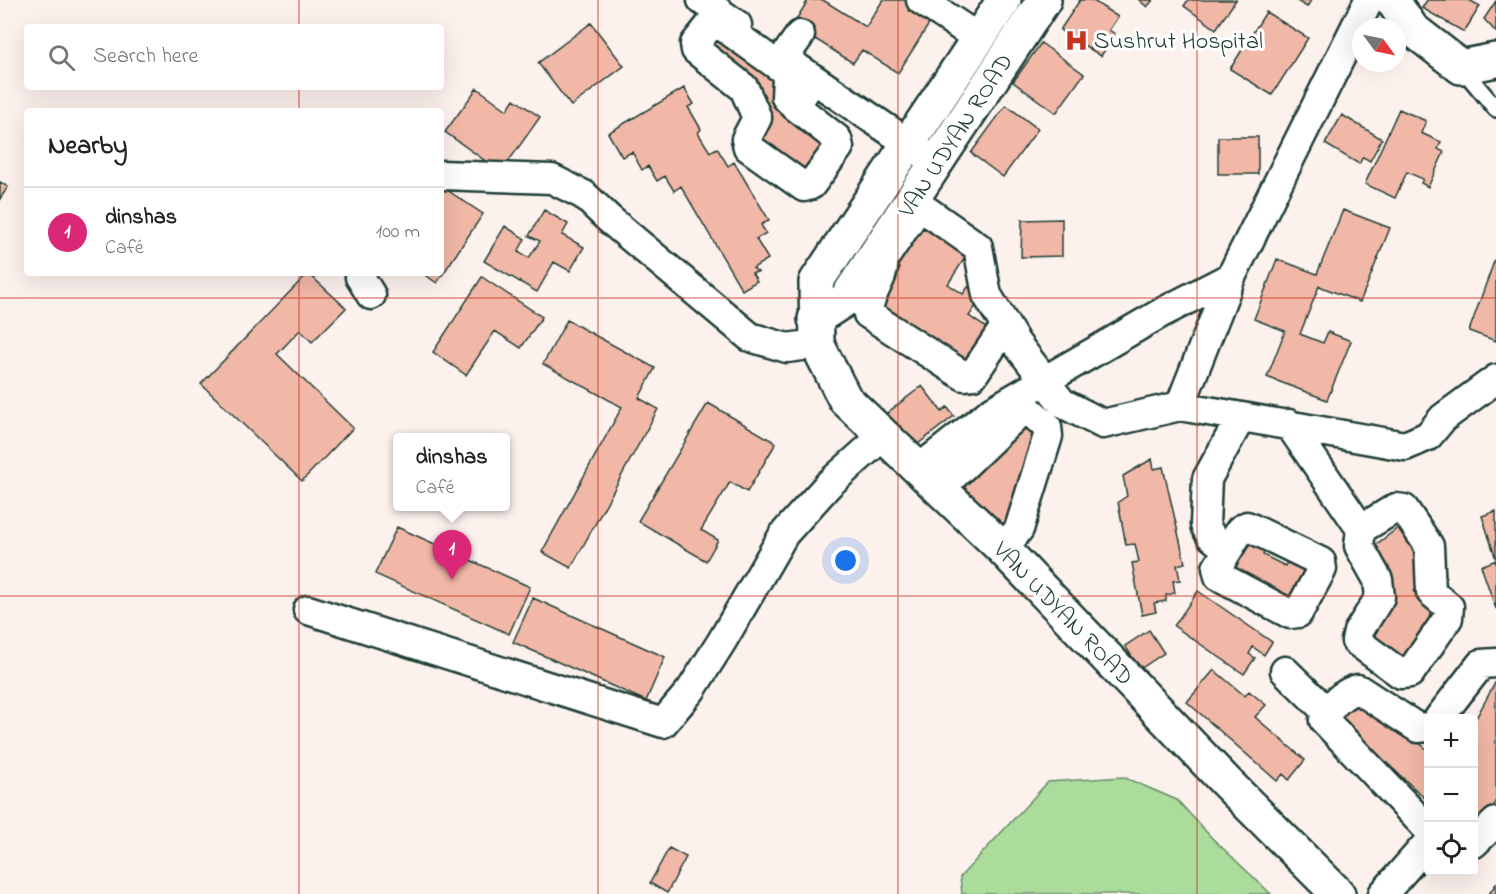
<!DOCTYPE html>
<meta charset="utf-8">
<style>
:root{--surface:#fff;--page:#f6f6f6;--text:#202124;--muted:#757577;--line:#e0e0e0;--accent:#db2777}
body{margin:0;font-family:"Indie Flower",sans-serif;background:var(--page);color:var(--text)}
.controls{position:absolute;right:18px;bottom:18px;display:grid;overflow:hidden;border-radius:6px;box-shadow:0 6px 24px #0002}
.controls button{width:54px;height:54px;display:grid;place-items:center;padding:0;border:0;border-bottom:2px solid var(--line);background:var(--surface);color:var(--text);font:30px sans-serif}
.compass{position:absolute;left:1352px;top:18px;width:54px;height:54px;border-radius:50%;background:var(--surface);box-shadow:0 6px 24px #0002;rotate:123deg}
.you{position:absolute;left:846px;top:561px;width:21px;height:21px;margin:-15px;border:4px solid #fff;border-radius:50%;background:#1a73e8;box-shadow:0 0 0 9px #1a73e833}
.badge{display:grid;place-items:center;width:39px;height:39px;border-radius:50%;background:var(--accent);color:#fff;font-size:20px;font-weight:700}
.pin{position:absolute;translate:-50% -50px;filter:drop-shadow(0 2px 3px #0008)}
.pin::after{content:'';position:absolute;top:32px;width:21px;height:18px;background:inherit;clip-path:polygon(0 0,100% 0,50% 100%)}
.popup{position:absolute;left:393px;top:433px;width:117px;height:78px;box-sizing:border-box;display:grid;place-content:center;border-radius:6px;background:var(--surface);filter:drop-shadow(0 2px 4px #0005);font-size:20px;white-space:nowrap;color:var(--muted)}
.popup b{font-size:22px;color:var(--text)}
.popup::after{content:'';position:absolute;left:50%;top:100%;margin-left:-12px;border:12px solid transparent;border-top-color:var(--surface)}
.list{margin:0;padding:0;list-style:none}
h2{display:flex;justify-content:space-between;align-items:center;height:78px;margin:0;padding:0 24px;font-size:26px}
h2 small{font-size:20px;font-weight:400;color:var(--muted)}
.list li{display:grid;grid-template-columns:39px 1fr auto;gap:18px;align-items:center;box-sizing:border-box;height:90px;padding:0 24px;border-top:2px solid var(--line)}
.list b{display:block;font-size:22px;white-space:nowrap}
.list p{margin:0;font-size:20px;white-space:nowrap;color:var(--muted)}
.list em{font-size:20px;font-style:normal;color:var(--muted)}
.icon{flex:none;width:33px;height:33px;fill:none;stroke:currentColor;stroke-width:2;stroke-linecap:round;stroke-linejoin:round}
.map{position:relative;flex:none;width:1496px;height:894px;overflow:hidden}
.search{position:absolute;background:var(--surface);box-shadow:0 6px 24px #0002;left:24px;top:24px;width:420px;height:66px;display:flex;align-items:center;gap:15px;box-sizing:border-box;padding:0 21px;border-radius:6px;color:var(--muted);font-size:22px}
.panel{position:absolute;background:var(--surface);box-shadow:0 6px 24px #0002;left:24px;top:108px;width:420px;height:168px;border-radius:6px}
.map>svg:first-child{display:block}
.green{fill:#abdc9c;stroke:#658c68;stroke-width:1.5}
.building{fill:#f1b8a7;stroke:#1f3d34;stroke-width:1.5}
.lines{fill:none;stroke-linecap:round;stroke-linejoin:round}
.service-casing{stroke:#1f3d34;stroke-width:20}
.minor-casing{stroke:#1f3d34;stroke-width:33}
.tertiary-casing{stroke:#1f3d34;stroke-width:38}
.service{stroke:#fff;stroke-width:15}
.minor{stroke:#fff;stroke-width:28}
.tertiary{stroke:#fff;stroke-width:33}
.grid{fill:none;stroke:#c8321e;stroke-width:1.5;stroke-opacity:0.55}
.labels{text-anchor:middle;stroke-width:6;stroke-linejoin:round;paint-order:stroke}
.poi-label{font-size:24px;fill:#1f3d34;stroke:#fff;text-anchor:start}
.street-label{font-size:24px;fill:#1f3d34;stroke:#fff}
</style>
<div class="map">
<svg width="1496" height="894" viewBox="0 0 1496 894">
<rect width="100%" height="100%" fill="#fcf1ed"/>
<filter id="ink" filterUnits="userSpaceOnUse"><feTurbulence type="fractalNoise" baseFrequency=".0167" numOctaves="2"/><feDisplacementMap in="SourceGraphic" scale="12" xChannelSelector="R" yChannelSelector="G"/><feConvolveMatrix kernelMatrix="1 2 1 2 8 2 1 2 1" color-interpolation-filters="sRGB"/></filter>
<g filter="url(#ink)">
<path class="green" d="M1123,777L1177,800L1212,838L1271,894H962L960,877L1048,782Z"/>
<path class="building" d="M808,0H823L866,27L883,0H915L936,13L898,73L862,50L853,63L793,25Z
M1080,0H1092L1118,17L1109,30L1115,34L1101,56L1060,30Z
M1139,0H1153L1147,7Z
M1188,0H1236L1216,29L1184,6Z
M1295,0H1311L1307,7Z
M1427,0H1469L1480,6L1464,32L1422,8Z
M1496,1V32L1484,19Z
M1266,12L1308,38L1272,95L1230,69Z
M591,23L624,66L571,106L538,63Z
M716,27L781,74L833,146L806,184L749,142L757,91L700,49Z
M1041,43L1084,74L1056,113L1013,82Z
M477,88L507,110L514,99L540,117L501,172L445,132Z
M684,88L694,104L688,107L701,129L698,133L710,152L717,148L728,166L734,162L769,220L761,225L766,233L756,239L768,259L753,268L758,272L752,273L757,281L742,290L681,186L674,191L665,176L657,181L648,166L642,170L632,152L622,157L608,133Z
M1006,105L1038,129L1003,177L971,153Z
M1399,109L1426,121L1421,133L1441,142L1438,149L1444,152L1428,187L1421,183L1423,179L1407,172L1395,198L1365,184Z
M1342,115L1382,139L1370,161L1363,157L1359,164L1325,144Z
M1218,137H1258V174H1218Z
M0,182L8,187L0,199Z
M441,186L483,214L437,283L422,273H441Z
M544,210L568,224L562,235L584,247L570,271L554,262L537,292L484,261L505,226L525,239L518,252L529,258L540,241L529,236Z
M1343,210L1390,228L1360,302L1319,286L1300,334L1323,343L1328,332L1351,341L1327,400L1267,377L1285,331L1254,319L1277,259L1317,274Z
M919,215L970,250L948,284L963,294L968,287L982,297L969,316L995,334L965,371L872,308L900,268L889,260Z
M1062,219V256L1021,257L1022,220Z
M1496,256V341L1469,331Z
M308,273L346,308L312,342L300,330L277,354L353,428L302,481L201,384Z
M482,277L542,317L521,348L495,331L466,375L433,352Z
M567,320L655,368L639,398L658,409L571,568L542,552L622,407L543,364Z
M922,386L942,412L947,407L954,416L914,447L887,413Z
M708,403L776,443L747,492L730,482L701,530L718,540L706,561L638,521Z
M1019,425L1035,437L1029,445L1033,449L1027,454L1032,458L1008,533L951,484Z
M1152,459L1154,469L1163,467L1185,563L1177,565L1180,580L1173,581L1175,593L1166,595V601L1154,603L1156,612L1142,615L1132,563L1139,562L1135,544L1126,545L1118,502L1127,496L1123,476Z
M1496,511V559L1482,516Z
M1403,524L1421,546L1424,576L1414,592L1444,613L1406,668L1367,641L1394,601V583L1369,550Z
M397,527L530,587L509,634L375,574Z
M1243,533L1267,546L1263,555L1285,566L1290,556L1314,569L1292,609L1222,572Z
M1496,560V609L1481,566Z
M1198,591L1272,642L1264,655L1253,647L1249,654L1255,658L1244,674L1174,626Z
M533,598L665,657L646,701L513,642Z
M1149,630L1164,653L1140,669L1125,646Z
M1214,670L1245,696L1249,691L1266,705L1255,717L1305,760L1289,780L1283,774L1277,781L1187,702Z
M1496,681V803L1474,826V722Z
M1358,696L1428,750V801L1339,719Z
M669,848L686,857L667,893L650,883Z
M1496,884V894H1489Z"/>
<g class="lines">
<defs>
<path id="service" d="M1461,67L1496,109"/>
<path id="minor" d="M702,0L737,25
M921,0L978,38
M1369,0L1231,277L1180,406L1405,446L1428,436L1443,418L1496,379
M784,58L800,35
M799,69L927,156
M795,106L786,97L787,78L784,70L717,22L712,23L695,44L696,50L744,88L757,118L746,139L748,147L804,187L811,185L839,147L837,139L795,106L813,79
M441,175L552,179L584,195L609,219L750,337L787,348L817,344
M362,273L360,277L371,295
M1005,327L973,375L964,376L868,314C867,294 886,279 883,260L916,211L924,209L978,247L987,295L1016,343L1062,403L1103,424L1180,406
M1289,424L1361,529L1359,546L1378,580L1380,597L1358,632L1356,641L1401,674L1410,673L1448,618L1449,607L1431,592L1429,546L1404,509L1396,508L1361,529
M920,468L992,411L1163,312L1231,277
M950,479L1021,411H1030L1047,427L1048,436L1019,529L1003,549
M1228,550L1240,530L1247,526L1321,562L1322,569L1298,613L1290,614L1219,576L1217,568L1228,550L1211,536L1205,525L1207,479L1241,417
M308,610L663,723L691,690L722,641L784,534L829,484L884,435
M1285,671L1327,712
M1439,718L1481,664L1496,663
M1428,727L1418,728L1358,689C1344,692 1329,706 1324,720L1428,829
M1474,843L1496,822
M1383,894L1428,843"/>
<path id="tertiary" d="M1004,0L816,282L817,344L845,399L1003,549L1225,781L1338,894
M1392,0L1412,29L1461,67L1496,60
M815,319L846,299L1044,0"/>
</defs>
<use href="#service" class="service-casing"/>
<use href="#minor" class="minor-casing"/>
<use href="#tertiary" class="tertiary-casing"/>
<use href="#service" class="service"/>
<use href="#minor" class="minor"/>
<use href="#tertiary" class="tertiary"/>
</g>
</g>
<path class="grid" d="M299,0V27M598,0V894M898,0V894M1197,0V894M299,87V111M299,273V894M0,298H1496M0,596H1496"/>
<defs>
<symbol id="hospital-bare" viewBox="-9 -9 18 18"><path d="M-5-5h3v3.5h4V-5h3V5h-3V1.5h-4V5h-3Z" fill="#c8321e" stroke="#fff" stroke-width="2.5" paint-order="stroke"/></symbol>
</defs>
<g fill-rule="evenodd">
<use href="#hospital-bare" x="1060" y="24" width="33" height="33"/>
</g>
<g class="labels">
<g class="poi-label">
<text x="1094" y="48">Sushrut Hospital</text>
</g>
<g class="street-label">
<text transform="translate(955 135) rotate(-57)" y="8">VAN UDYAN ROAD</text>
<text transform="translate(1064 613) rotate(46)" y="8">VAN UDYAN ROAD</text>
</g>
</g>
</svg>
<div class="controls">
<button>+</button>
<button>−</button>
<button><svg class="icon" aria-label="locate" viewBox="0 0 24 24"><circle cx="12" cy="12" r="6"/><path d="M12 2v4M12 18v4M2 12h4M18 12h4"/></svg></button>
</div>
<svg class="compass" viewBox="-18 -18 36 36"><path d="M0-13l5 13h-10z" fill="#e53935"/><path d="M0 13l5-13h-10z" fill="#757577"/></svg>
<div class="you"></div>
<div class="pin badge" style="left:452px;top:580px">1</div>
<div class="popup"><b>dinshas</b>Café</div>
<div class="search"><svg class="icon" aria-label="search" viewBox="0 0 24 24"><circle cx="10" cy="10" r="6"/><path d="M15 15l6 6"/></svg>Search here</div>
<section class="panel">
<h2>Nearby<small></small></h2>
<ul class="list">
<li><span class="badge">1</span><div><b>dinshas</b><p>Café</p></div><em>100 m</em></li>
</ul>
</section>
</div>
